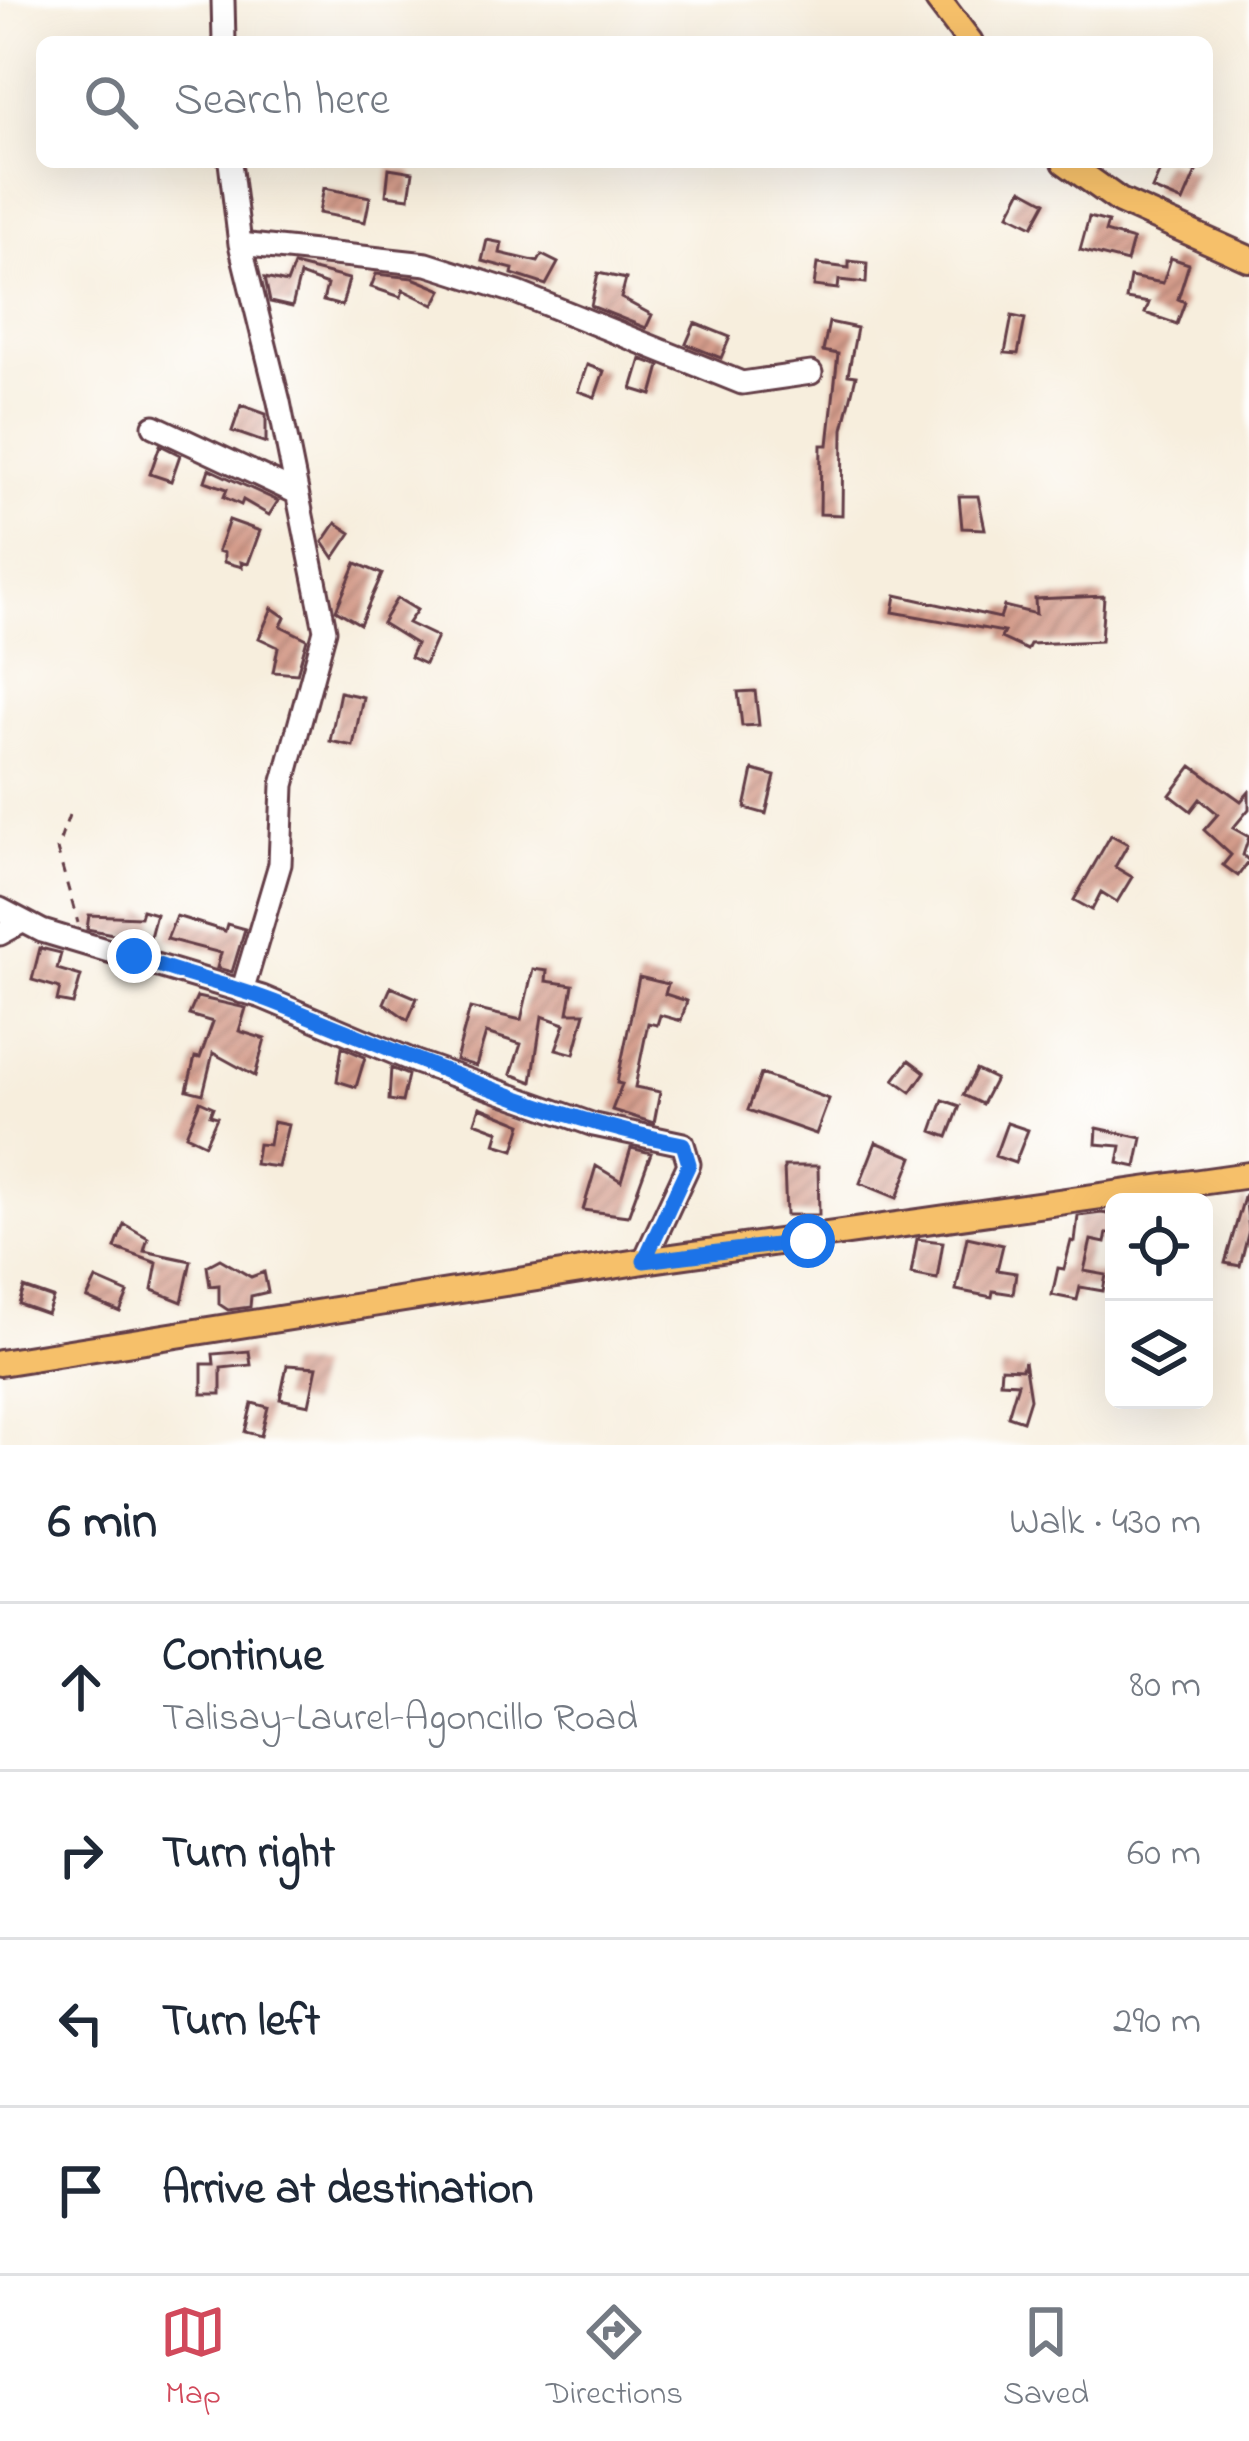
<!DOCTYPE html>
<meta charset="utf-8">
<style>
:root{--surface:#fff;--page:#f6f6f7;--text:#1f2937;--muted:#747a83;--line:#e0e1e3;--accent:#d1495b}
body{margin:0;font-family:"Indie Flower",sans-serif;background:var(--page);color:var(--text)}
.controls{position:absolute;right:36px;bottom:36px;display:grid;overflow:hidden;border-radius:18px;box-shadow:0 12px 48px #0002}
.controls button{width:108px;height:108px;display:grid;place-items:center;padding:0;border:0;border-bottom:3px solid var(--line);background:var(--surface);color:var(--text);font:60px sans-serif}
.stop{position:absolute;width:36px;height:36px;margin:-27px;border:9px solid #1a73e8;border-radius:50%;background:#fff}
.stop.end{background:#1a73e8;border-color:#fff;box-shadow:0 3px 12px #0008}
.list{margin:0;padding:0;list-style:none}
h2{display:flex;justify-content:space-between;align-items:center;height:156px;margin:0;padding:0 48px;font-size:51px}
h2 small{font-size:39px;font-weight:400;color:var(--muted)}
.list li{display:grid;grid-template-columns:78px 1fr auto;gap:36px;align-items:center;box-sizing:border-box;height:168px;padding:0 48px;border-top:3px solid var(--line)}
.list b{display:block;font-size:45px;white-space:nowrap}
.list p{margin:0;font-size:39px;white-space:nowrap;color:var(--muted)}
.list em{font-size:39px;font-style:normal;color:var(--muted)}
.icon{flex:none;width:66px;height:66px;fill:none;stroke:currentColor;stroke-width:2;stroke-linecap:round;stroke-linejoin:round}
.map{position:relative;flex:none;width:1249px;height:1445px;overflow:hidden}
.search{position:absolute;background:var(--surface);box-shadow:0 12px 48px #0002;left:36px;right:36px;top:36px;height:132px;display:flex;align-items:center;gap:30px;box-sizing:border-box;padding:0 42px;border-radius:18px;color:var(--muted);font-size:45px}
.sheet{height:828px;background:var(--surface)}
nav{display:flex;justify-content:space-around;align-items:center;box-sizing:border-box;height:168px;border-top:3px solid var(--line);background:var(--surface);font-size:33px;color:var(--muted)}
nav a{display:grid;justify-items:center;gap:6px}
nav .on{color:var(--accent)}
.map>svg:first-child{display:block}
.building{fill:url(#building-hatch)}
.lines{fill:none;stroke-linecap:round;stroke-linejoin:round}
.minor-casing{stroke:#643e46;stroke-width:27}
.major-casing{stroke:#643e46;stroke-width:30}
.path{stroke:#643e46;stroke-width:3;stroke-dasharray:9 9;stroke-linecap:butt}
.minor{stroke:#fff;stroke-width:21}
.major{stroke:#f6c06b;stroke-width:24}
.route{stroke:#1a73e8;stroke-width:15}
</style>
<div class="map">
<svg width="1249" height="1445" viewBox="0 0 1249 1445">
<defs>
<pattern id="building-hatch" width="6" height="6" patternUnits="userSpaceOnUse" patternTransform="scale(3)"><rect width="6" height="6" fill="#d49c8b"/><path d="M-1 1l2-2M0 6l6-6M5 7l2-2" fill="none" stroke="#ae7f72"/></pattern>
</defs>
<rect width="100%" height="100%" fill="#fff"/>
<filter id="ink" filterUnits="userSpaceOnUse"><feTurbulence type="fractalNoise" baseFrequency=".00833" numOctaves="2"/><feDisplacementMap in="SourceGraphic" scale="24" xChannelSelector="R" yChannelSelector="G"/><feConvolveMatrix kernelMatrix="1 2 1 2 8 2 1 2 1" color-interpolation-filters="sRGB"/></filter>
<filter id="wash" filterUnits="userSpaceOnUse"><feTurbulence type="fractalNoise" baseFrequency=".004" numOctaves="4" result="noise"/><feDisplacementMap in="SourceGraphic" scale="48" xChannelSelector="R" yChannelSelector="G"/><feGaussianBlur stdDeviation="2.7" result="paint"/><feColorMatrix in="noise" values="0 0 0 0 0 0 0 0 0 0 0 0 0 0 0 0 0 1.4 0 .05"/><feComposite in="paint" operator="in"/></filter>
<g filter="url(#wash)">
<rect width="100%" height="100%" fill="#f7eedd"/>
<g id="blocks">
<path class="building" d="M1164,162L1196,172L1183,202L1152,189Z
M389,168L413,172L409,198L386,195Z
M324,188L370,197L365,222L319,213Z
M1022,189L1046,202L1033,226L1009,214Z
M1089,217L1108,222L1105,232L1133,240L1127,262L1080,250Z
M487,240L502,243L500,253L538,262L542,255L558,263L546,285L512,274L513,269L482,261Z
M1171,258L1189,264L1178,299L1185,302L1177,324L1145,313L1149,303L1126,299L1130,277L1163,283Z
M849,261L867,263L866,283L839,280L838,289L814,286L817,264L849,268Z
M294,265L349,279L342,306L323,301L327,285L300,275L292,307L270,302L265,278L287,283Z
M598,273L626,279L621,298L652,315L646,328L591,306Z
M376,274L413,278L442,290L434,305L403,290L401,297L371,287Z
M1012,316L1025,319L1018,354L1005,353Z
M829,322L857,328L848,375L856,376L843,429L842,515L820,514L821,445H828L838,354L823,351Z
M695,323L730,337L721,358L686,344Z
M641,359L660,366L652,395L632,389Z
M587,365L604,371L595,397L578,391Z
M241,405L266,414V443L232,431Z
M160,445L180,455L171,481L150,474Z
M209,469L278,501L269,515L243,500L241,505L224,497L227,489L205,481Z
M959,496H978L985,529L962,528Z
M229,520L260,531L248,564L241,562L242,567L224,562V553L218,551Z
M336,523L351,533L334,558L323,542Z
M356,563L382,574L360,624L336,610Z
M896,595L1000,618L1004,606L1036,614L1035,599L1104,596L1101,641L1030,644L1027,650L1001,638L1004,632L893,612Z
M397,598L417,610L408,623L437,637L425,664L410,657L416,644L382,623Z
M272,608L285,617L281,626L307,639L297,674L273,672L278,647L259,638Z
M755,691L759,725L742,726L738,692Z
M340,692L363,697L353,746L330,741Z
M1192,766L1241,801L1249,792V809L1233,828L1249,837L1243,855L1249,861L1238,876L1223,865L1231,855L1204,830L1218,814L1200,799L1191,811L1170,795Z
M753,770L775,776L766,814L745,808Z
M1111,835L1128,844L1115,867L1132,877L1117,902L1101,892L1092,910L1074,900Z
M142,910L156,914L149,941L87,929L89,915L140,917Z
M176,916L225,931L227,924L245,929L232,972L217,968L221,953L167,939Z
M40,948L61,953L57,969L81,976L73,1004L57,1001L60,988L32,980Z
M533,969L547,971L546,981L573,985L568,1013H585L574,1054L556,1049L565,1024L542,1016L532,1082L511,1074L521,1044L486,1033L476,1066L456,1060L470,1008L521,1020Z
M639,977L668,984L665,994L687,1001L681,1021L660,1015L657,1025L648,1023L635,1087L660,1092L654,1123L612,1110L622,1084L617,1083Z
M391,987L417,998L408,1020L384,1003Z
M197,997L246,1008L239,1031L265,1039L255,1076L213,1053L203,1094L187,1090L195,1057L200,1058L213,1022L189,1015Z
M342,1047L365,1057L356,1087L337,1081Z
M909,1060L925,1072L911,1092L894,1080Z
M391,1068L408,1075L402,1102L389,1100Z
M976,1070L995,1079L982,1104L963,1095Z
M761,1074L829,1099L816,1134L748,1110Z
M943,1100L960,1106L948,1137L932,1131Z
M200,1101L213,1107L210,1115L217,1117L205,1144L186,1135Z
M480,1107L522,1124L514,1150L495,1144L499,1131L475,1122Z
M273,1122L288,1125L278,1167L255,1164L258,1144L269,1145Z
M1007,1123L1028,1130L1015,1163L995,1156Z
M1097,1128L1142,1138L1136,1167L1118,1163L1121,1146L1096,1144Z
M876,1142L913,1157L897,1198L860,1183Z
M631,1148L651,1153L628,1216L583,1210L596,1166L621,1181Z
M784,1166H818L819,1215H786Z
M1245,1194L1249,1230L1240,1266L1225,1263Z
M1102,1213L1114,1215V1234L1107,1233L1105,1243L1091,1240L1084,1271L1106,1275L1103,1291L1080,1287L1077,1300L1052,1295L1058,1268L1064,1269L1071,1241L1075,1242L1078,1216Z
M124,1224L148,1238L144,1251L191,1261L182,1302L152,1290L157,1263L115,1248Z
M967,1237L1003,1245L997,1270L1016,1273L1013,1294L993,1291L992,1297L956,1290Z
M917,1239L943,1242L937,1279L911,1274Z
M220,1259L251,1277L264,1272L268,1292L251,1296L250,1307L228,1310L219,1304V1285L210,1286L207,1266Z
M96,1279L128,1293L120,1312L87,1298Z
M24,1288L53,1298L47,1314L19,1304Z
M249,1351L251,1365L221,1368V1394H202V1364H214L213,1354Z
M1024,1361L1030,1399L1023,1421L1008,1416L1018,1383L1000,1382L1001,1368L1022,1369Z
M287,1365L317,1367L309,1405L280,1399Z
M252,1403L268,1407L261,1436L245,1432Z"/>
</g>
</g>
<g filter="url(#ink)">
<use href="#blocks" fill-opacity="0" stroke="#643e46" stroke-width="3"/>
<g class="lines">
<defs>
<path id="minor" d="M223,0L224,42
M230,162L240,244L279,402L325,630L283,785L280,864L242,992
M240,244L427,264L518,293L742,383L811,373
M154,426L297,493
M0,909L42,931L262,997L416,1062L594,1125L683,1144L689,1164L644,1261
M0,934L22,922"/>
<path id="major" d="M938,0L970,42
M1065,162L1120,201L1249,259
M0,1363L644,1261L1249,1175"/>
</defs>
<use href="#minor" class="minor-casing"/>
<use href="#major" class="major-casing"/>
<path class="path" d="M69,815L57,849L78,923"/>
<use href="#minor" class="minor"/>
<use href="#major" class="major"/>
</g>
</g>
<g class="lines" filter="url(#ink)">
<path class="route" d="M134,956C179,975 228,984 274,1002C408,1055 541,1117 683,1144L689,1164L644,1261L808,1241"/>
</g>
</svg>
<div class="controls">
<button><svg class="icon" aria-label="locate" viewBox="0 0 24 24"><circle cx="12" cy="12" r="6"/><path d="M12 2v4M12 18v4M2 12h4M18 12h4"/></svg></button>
<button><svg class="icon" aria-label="layers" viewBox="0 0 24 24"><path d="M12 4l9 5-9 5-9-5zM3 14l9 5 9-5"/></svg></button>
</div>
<div class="stop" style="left:808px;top:1241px"></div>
<div class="stop end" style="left:134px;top:956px"></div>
<div class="search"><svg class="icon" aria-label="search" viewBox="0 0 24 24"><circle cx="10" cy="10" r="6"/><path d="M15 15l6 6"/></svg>Search here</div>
</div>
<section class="sheet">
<h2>6 min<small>Walk · 430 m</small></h2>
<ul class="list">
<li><svg class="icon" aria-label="ahead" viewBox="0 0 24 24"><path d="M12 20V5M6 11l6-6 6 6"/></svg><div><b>Continue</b><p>Talisay-Laurel-Agoncillo Road</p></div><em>80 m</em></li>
<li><svg class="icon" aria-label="right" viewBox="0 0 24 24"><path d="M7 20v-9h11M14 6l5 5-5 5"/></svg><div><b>Turn right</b></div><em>60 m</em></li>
<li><svg class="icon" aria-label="left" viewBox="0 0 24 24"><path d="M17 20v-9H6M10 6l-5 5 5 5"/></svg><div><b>Turn left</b></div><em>290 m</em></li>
<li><svg class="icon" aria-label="arrive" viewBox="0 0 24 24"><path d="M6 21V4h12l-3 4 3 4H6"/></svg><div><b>Arrive at destination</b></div></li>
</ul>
</section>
<nav>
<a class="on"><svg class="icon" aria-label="map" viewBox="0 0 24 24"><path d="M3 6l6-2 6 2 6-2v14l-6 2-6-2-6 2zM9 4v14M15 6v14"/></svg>Map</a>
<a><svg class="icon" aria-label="directions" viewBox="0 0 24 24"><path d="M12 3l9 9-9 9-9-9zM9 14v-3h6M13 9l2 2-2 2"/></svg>Directions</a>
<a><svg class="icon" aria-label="saved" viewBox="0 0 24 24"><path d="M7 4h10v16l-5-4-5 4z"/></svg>Saved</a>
</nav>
